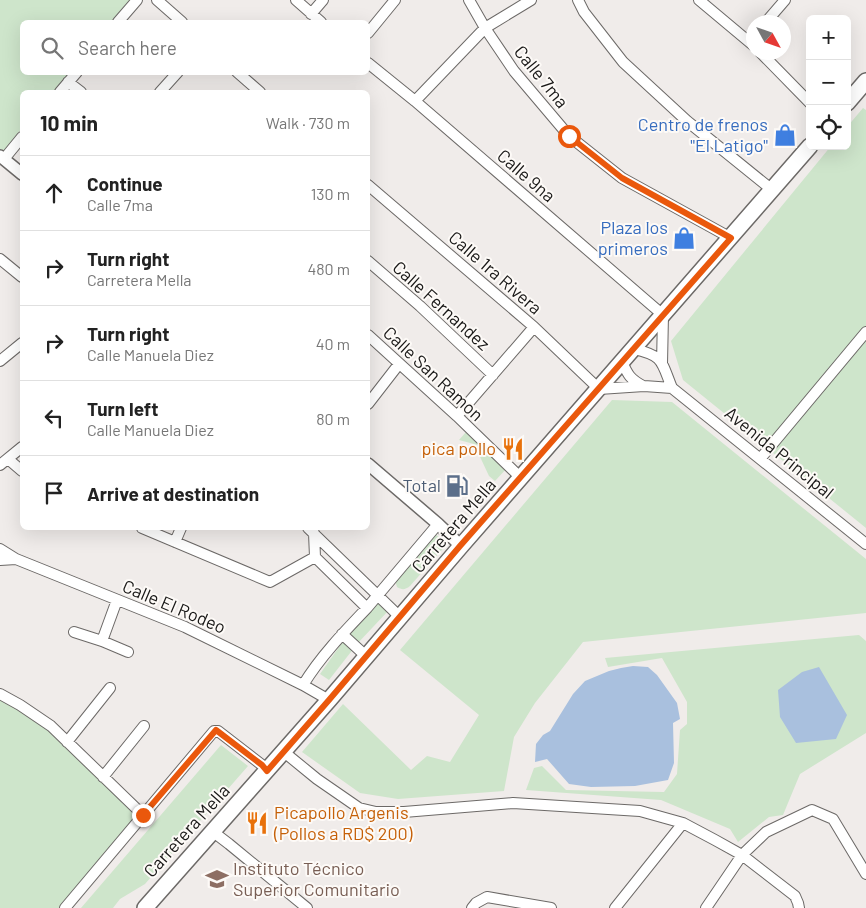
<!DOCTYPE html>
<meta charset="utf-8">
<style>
:root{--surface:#fff;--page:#f6f6f6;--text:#222;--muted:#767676;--line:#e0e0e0}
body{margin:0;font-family:Barlow,sans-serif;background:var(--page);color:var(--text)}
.controls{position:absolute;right:15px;top:15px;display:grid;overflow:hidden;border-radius:8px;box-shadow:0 5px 20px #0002}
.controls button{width:45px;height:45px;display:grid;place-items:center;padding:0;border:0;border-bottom:1px solid var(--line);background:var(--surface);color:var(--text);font:25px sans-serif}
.compass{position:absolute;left:746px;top:15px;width:45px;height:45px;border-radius:50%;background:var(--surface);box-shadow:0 5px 20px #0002;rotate:130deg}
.stop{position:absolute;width:15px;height:15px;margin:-11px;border:4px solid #ea580c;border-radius:50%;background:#fff}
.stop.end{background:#ea580c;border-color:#fff;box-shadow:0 1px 5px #0008}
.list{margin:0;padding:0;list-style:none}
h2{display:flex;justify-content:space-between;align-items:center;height:65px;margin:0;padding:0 20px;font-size:21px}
h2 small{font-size:16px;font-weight:400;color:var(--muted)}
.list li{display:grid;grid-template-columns:32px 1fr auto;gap:15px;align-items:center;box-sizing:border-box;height:75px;padding:0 20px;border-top:1px solid var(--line)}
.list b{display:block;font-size:19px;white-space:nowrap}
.list p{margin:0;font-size:16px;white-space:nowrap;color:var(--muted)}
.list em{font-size:16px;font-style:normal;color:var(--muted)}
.icon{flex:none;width:28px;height:28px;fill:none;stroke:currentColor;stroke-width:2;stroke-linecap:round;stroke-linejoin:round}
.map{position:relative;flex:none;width:866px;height:908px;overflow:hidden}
.search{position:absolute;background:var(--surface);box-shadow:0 5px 20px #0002;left:20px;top:20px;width:350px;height:55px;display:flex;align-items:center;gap:12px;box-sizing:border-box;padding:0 18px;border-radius:8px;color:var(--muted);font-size:19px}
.panel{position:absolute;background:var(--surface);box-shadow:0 5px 20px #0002;left:20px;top:90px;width:350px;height:440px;border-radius:8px}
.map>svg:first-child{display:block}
.green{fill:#cee5cb}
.water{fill:#a9c0de}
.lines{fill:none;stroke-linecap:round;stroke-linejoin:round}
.minor-casing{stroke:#6c6967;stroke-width:12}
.tertiary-casing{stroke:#6c6967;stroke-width:14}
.primary-casing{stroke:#6c6967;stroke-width:18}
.minor{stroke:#fff;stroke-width:10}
.tertiary{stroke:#fff;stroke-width:11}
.primary{stroke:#fff;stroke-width:15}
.route{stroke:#ea580c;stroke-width:6}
.labels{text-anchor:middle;stroke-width:4;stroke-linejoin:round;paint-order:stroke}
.street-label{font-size:18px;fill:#191817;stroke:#fdfaf7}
.shop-label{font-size:18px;fill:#366cbe;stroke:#fdfaf7;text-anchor:end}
.food-label{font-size:18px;fill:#c56008;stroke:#fdfaf7;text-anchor:end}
.service-label{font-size:18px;fill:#4e5e75;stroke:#fdfaf7;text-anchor:end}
.education-label{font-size:18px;fill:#785e54;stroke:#fdfaf7;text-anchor:start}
</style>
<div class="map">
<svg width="866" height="908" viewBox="0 0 866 908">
<rect width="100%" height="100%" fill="#f0ecea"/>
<path class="green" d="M0,0H130L111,22H22V72L69,73L53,92H22V128L3,152L0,150Z
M863,108L866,110V528L683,380L671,341L831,146H847V127Z
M612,400L672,402L866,559V613L583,642L535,703L514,737L504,791L398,799L360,793L302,752L343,704L411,770L427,756L450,762L479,715L400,650Z
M466,432L507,468L495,481L489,476L474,444L459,440Z
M434,533L447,544L410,586C405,590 402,590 397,587L395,580Z
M379,600L389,610L357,644L347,635Z
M859,635L866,641V733L800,774L783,815L769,817L738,842L730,829L661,800L526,790L534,768L542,766L566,790L664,792L677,774L680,730L687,724V702L662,658L608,667L605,658Z
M344,640L354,648L329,680L320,674Z
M0,694L20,705L143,815L64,908H0Z
M221,745L248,766L145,884L120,899L113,908H81Z"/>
<path class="water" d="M633,666L648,667L657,675L677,703L680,719L673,723L674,763L668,780L635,786L591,787L569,784L547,759L535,762L536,744L543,735L550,731L573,694L585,681L609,671L621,668Z
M819,667L847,715L836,739L796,743L780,717L778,690L802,672Z"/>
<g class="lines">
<defs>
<path id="minor" d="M157,0L182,22
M296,0L321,22
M469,0L485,28L514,71L569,136L622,178L731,238
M578,0L584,12L623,62L687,121L771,189
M699,0L754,46
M311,14L323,0
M118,22L137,0
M766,22L785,0
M368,33L395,0
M760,52L810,103
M368,63L415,101L663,315L662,364
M237,72L260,92
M68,82L81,92
M60,92L77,72
M160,92L178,72
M415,101L485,28L531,0
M4,159L22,137
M368,185L534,327L599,389L644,386L672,388
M0,259L22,277
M368,261L420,306L493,375
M368,335L457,416L521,478
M634,349C664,356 661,361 672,388L866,544
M0,361L22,343
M622,362C628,375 630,379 643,386
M368,404L399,364
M457,416L534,327
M8,459L22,471
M760,459L866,332
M0,465L22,447
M142,528L270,582L315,557
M308,528L400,617
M314,533L315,557L367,608L438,524
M175,542L181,528
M0,549L16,559
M0,560L16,559L185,627L303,685L329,700
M74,632L102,641L128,652
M342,634L367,657
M102,641L117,600
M303,685C320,657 344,632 367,608
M0,694L20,705L51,726L143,815
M67,742L110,688
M284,752L317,779L359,808L376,812H404L513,803L640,811L683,823L715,840L742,855L795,896L798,903L799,908
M103,777L144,726
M212,831L229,844L307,908
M65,908L214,731H218L262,765L267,771
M472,908L476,903L487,897L551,908
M615,908L683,823
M706,908L742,855L766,832L812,810L833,819L866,874"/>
<path id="tertiary" d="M0,156L22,174
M368,464L438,524L461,546"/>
<path id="primary" d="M847,103L866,81
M145,908L329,700L461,546L810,146"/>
</defs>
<use href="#minor" class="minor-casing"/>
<use href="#tertiary" class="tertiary-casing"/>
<use href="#primary" class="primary-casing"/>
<use href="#minor" class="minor"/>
<use href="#tertiary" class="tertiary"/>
<use href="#primary" class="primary"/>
</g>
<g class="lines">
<path class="route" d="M143,815L216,730L262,765L267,771L329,700L460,546L731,238L622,178L569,136"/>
</g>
<defs>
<symbol id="shop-bare" viewBox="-9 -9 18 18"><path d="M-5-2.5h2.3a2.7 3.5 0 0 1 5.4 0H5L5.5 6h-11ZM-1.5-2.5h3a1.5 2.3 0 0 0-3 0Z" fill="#3f7fe0" stroke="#fdfaf7" stroke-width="2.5" paint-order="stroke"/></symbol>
<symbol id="restaurant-bare" viewBox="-9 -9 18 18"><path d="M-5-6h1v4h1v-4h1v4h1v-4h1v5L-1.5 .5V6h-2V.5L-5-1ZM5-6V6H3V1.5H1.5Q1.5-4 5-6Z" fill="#e8710a" stroke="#fdfaf7" stroke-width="2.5" paint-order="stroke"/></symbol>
<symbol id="fuel-bare" viewBox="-9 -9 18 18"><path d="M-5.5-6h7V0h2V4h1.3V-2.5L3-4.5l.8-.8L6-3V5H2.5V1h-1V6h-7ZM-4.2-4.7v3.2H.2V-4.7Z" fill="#5c6f8a" stroke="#fdfaf7" stroke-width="2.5" paint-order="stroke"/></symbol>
<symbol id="university-bare" viewBox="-9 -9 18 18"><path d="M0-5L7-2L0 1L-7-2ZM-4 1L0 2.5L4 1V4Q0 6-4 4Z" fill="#8d6e63" stroke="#fdfaf7" stroke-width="2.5" paint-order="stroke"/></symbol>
</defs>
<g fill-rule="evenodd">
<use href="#shop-bare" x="769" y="119" width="32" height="32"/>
<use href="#shop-bare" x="668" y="222" width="32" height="32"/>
<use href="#restaurant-bare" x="497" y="433" width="32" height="32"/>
<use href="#fuel-bare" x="441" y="470" width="32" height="32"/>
<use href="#restaurant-bare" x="241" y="807" width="32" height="32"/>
<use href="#university-bare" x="201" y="863" width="32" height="32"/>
</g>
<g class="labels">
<g class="street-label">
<text transform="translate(541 77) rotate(51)" y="6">Calle 7ma</text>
<text transform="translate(526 176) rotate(41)" y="6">Calle 9na</text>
<text transform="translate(495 273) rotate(41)" y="6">Calle 1ra Rivera</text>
<text transform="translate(441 306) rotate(42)" y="6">Calle Fernandez</text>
<text transform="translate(433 374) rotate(43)" y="6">Calle San Ramon</text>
<text transform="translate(779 453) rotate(39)" y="6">Avenida Principal</text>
<text transform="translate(454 526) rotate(-49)" y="6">Carretera Mella</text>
<text transform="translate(174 607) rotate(23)" y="6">Calle El Rodeo</text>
<text transform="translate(187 831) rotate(-48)" y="6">Carretera Mella</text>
</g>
<g class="shop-label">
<text x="768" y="131">Centro de frenos<tspan x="768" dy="21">"El Latigo"</tspan></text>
<text x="668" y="234">Plaza los<tspan x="668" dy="21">primeros</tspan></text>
</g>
<g class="food-label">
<text x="496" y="455">pica pollo</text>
<text x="274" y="819" text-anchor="start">Picapollo Argenis<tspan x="274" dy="21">(Pollos a RD$ 200)</tspan></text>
</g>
<g class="service-label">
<text x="441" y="492">Total</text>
</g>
<g class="education-label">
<text x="233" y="875">Instituto Técnico<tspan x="233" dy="21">Superior Comunitario</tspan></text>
</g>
</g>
</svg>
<div class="controls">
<button>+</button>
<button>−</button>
<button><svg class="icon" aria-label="locate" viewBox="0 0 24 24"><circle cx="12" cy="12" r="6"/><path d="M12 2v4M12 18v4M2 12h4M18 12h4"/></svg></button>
</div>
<svg class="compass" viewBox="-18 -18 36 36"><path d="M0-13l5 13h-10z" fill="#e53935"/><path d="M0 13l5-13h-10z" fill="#767676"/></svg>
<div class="stop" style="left:569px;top:136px"></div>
<div class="stop end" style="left:143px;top:815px"></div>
<div class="search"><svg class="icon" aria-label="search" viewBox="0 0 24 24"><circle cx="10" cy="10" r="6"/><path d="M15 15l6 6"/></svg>Search here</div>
<section class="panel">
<h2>10 min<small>Walk · 730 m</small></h2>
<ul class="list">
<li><svg class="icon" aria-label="ahead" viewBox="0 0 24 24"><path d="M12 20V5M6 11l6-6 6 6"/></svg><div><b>Continue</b><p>Calle 7ma</p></div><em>130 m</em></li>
<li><svg class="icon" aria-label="right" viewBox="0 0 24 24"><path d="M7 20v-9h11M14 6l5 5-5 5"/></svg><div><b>Turn right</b><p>Carretera Mella</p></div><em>480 m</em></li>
<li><svg class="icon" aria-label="right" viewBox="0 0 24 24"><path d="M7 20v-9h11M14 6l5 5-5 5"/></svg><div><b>Turn right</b><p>Calle Manuela Diez</p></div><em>40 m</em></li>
<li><svg class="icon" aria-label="left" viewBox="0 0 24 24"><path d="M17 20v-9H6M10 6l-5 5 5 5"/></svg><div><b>Turn left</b><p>Calle Manuela Diez</p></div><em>80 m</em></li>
<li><svg class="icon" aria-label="arrive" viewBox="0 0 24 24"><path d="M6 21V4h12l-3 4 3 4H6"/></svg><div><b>Arrive at destination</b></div></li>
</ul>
</section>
</div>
